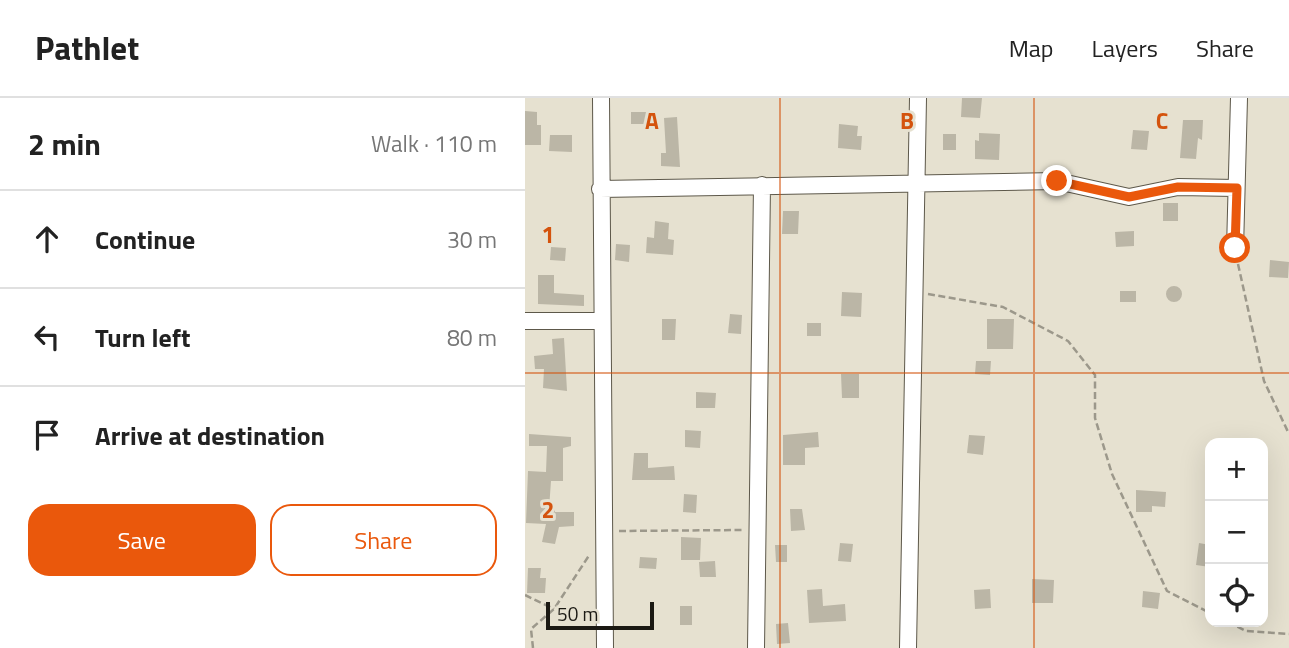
<!DOCTYPE html>
<meta charset="utf-8">
<style>
:root{--surface:#fff;--page:#f2f2f2;--text:#222;--muted:#767676;--line:#e0e0e0;--accent:#ea580c}
body{margin:0;font-family:"Titillium Web",sans-serif;background:var(--page);color:var(--text)}
.controls{position:absolute;right:21px;bottom:21px;display:grid;overflow:hidden;border-radius:14px;box-shadow:0 7px 28px #0002}
.controls button{width:63px;height:63px;display:grid;place-items:center;padding:0;border:0;border-bottom:2px solid var(--line);background:var(--surface);color:var(--text);font:35px sans-serif}
.scale{position:absolute;left:21px;bottom:18px;width:108px;box-sizing:border-box;padding-left:7px;border:4px solid #1b1913;border-top:0;font-size:19px;line-height:24px;white-space:nowrap;color:#1b1913;-webkit-text-stroke:5px #e6e1d0;paint-order:stroke}
.stop{position:absolute;width:21px;height:21px;margin:-16px;border:5px solid #ea580c;border-radius:50%;background:#fff}
.stop.end{background:#ea580c;border-color:#fff;box-shadow:0 2px 7px #0008}
.list{margin:0;padding:0;list-style:none}
h2{display:flex;justify-content:space-between;align-items:center;height:91px;margin:0;padding:0 28px;font-size:30px}
h2 small{font-size:23px;font-weight:400;color:var(--muted)}
.list li{display:grid;grid-template-columns:46px 1fr auto;gap:21px;align-items:center;box-sizing:border-box;height:98px;padding:0 28px;border-top:2px solid var(--line)}
.list b{display:block;font-size:26px;white-space:nowrap}
.list em{font-size:23px;font-style:normal;color:var(--muted)}
.actions{display:flex;gap:14px;padding:21px 28px}
.actions a{flex:1;padding:16px 0;border:2px solid var(--accent);border-radius:21px;text-align:center;font-size:24px;color:var(--accent)}
.actions .main{background:var(--accent);color:#fff}
.icon{flex:none;width:38px;height:38px;fill:none;stroke:currentColor;stroke-width:2;stroke-linecap:round;stroke-linejoin:round}
.map{position:relative;flex:none;width:764px;height:550px;overflow:hidden}
header{display:flex;align-items:center;gap:42px;box-sizing:border-box;height:98px;padding:0 35px;background:var(--surface);border-bottom:2px solid var(--line)}
header strong{font-size:33px}
nav{display:flex;gap:38px;margin-inline-start:auto;font-size:24px}
main{display:flex}
aside{flex:1;background:var(--surface)}
.map>svg:first-child{display:block}
.building{fill:#bbb6a6}
.lines{fill:none;stroke-linecap:round;stroke-linejoin:round}
.street-casing{stroke:#5d584a;stroke-width:18}
.path{stroke:#9c988b;stroke-width:2.5;stroke-dasharray:7 3.5;stroke-linecap:butt}
.street{stroke:#fff;stroke-width:16}
.route{stroke:#ea580c;stroke-width:9}
.grid{fill:none;stroke:#d4530d;stroke-width:2;stroke-opacity:0.55}
.grid-label{font-size:23px;text-anchor:middle;font-weight:bold;fill:#d4530d;stroke:#e6e1d0;stroke-width:6;stroke-linejoin:round;paint-order:stroke}
</style>
<header>
<strong>Pathlet</strong>
<nav><a>Map</a><a>Layers</a><a>Share</a></nav>
</header>
<main>
<aside>
<h2>2 min<small>Walk · 110 m</small></h2>
<ul class="list">
<li><svg class="icon" aria-label="ahead" viewBox="0 0 24 24"><path d="M12 20V5M6 11l6-6 6 6"/></svg><div><b>Continue</b></div><em>30 m</em></li>
<li><svg class="icon" aria-label="left" viewBox="0 0 24 24"><path d="M17 20v-9H6M10 6l-5 5 5 5"/></svg><div><b>Turn left</b></div><em>80 m</em></li>
<li><svg class="icon" aria-label="arrive" viewBox="0 0 24 24"><path d="M6 21V4h12l-3 4 3 4H6"/></svg><div><b>Arrive at destination</b></div></li>
</ul>
<div class="actions"><a class="main">Save</a><a>Share</a></div>
</aside>
<div class="map">
<svg width="764" height="550" viewBox="0 0 764 550">
<rect width="100%" height="100%" fill="#e6e1d0"/>
<path class="building" d="M437,0H457L455,20L436,19Z
M0,13L12,14V27H16V47H0Z
M106,14H126V26H106Z
M152,19L155,69L136,68V55H141L139,20Z
M658,22H678L677,42L673,40L671,61L655,60Z
M314,26L333,28L332,38H337L336,52L313,50Z
M608,32L624,33L622,52L606,51Z
M454,35L475,36L474,62L450,61V42L454,43Z
M418,36H431V52H418Z
M25,37H47V54L24,53Z
M638,105H653V123H638Z
M258,113H274L273,136H257Z
M130,123L144,125L143,141L149,142L148,157L121,155L122,139L129,140Z
M609,133V148L591,149L590,134Z
M91,146L105,147L104,164L90,162Z
M26,149L41,150L40,163L25,162Z
M745,162L764,164L763,180L744,179Z
M13,177H29V195L59,197V208L13,206Z
M641 196a8 8 0 1 1 16 0a8 8 0 1 1-16 0Z
M595,193H611V204H595Z
M317,194L337,195L336,219L316,218Z
M205,216L217,217L216,236L203,235Z
M137,221H151L150,242H137Z
M462,221H489L488,251H462Z
M282,225H296V238H282Z
M39,240L42,293L18,290L19,271H10L9,258L28,256L27,241Z
M451,263H466L465,277L450,276Z
M316,276H334V300H317Z
M171,294L191,295L190,310H171Z
M160,332L176,333L175,350L160,349Z
M293,334L294,349L280,350V367H258V337Z
M4,336L46,339V348L38,350V383H26L24,411H30V414H49V428L34,429L30,446L17,444L21,426L1,425L3,373L21,374L22,348H4Z
M444,337L460,338L458,357L442,355Z
M109,355H123V370L149,368L150,382H107Z
M611,392L641,394L640,409L627,408V414H611Z
M159,396L172,397L171,415L158,414Z
M265,411H277L280,432L266,433Z
M156,439L176,440L175,462H156Z
M315,445L328,446L326,464L313,463Z
M674,445L685,447V469L671,467Z
M250,447H262V464H251Z
M115,459L132,460L131,471L114,470Z
M190,463L191,479H175L174,464Z
M3,470H16L15,480H21L20,495H2Z
M507,481L529,482L528,505H507Z
M297,491L298,508L320,506L321,523L284,525L282,492Z
M465,491L466,510L450,511L449,492Z
M618,493L635,495L633,511L617,509Z
M155,508H167V527H155Z
M263,525L265,545L252,546L251,526Z"/>
<g class="lines">
<defs>
<path id="street" d="M76,0L80,550
M75,91L532,83L604,99L653,89L711,90
M710,151L714,0
M0,223H75
M231,550L237,87
M383,550L393,0"/>
</defs>
<use href="#street" class="street-casing"/>
<path class="path" d="M713,166L739,283L764,336
M403,196L478,209L543,243L570,277V320L587,376L642,493L685,515
M94,433L217,432
M0,497L29,511
M703,524L721,533L764,536
M8,550L6,531L29,511L65,456"/>
<use href="#street" class="street"/>
</g>
<g class="lines">
<path class="route" d="M532,83L604,99L653,89L712,90L710,150"/>
</g>
<path class="grid" d="M255,0V550M509,0V550M0,275H764"/>
<g class="grid-label">
<text x="127" y="31">A</text>
<text x="382" y="31">B</text>
<text x="637" y="31">C</text>
<text x="23" y="145">1</text>
<text x="23" y="420">2</text>
</g>
</svg>
<div class="controls">
<button>+</button>
<button>−</button>
<button><svg class="icon" aria-label="locate" viewBox="0 0 24 24"><circle cx="12" cy="12" r="6"/><path d="M12 2v4M12 18v4M2 12h4M18 12h4"/></svg></button>
</div>
<div class="scale">50 m</div>
<div class="stop" style="left:710px;top:150px"></div>
<div class="stop end" style="left:532px;top:83px"></div>
</div>
</main>
